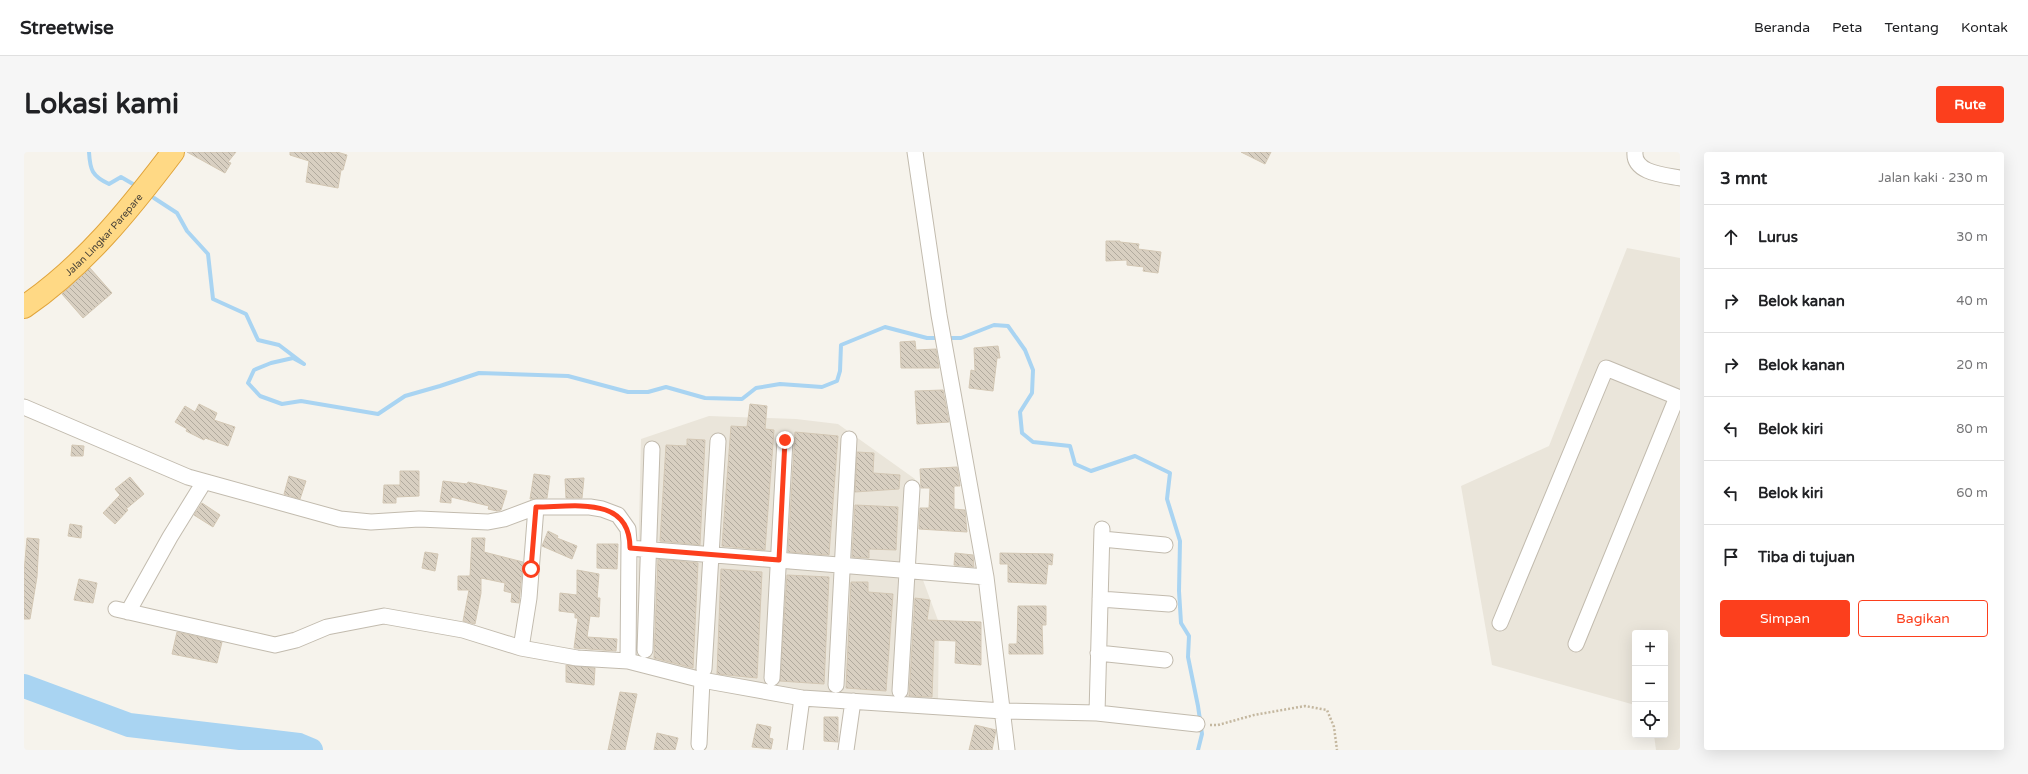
<!DOCTYPE html>
<html lang="id">
<meta charset="utf-8">
<style>
:root{--surface:#fff;--page:#f6f6f6;--text:#202124;--muted:#757577;--line:#e0e0e0;--accent:#fc3f1d}
body{margin:0;font-family:"Varela Round",sans-serif;background:var(--page);color:var(--text)}
.controls{position:absolute;right:12px;bottom:12px;display:grid;overflow:hidden;border-radius:4px;box-shadow:0 4px 16px #0002}
.controls button{width:36px;height:36px;display:grid;place-items:center;padding:0;border:0;border-bottom:1px solid var(--line);background:var(--surface);color:var(--text);font:20px sans-serif}
.stop{position:absolute;width:12px;height:12px;margin:-9px;border:3px solid #fc3f1d;border-radius:50%;background:#fff}
.stop.end{background:#fc3f1d;border-color:#fff;box-shadow:0 1px 4px #0008}
.list{margin:0;padding:0;list-style:none}
h2{display:flex;justify-content:space-between;align-items:center;height:52px;margin:0;padding:0 16px;font-size:17px}
h2 small{font-size:13px;font-weight:400;color:var(--muted)}
.list li{display:grid;grid-template-columns:26px 1fr auto;gap:12px;align-items:center;box-sizing:border-box;height:64px;padding:0 16px;border-top:1px solid var(--line)}
.list b{display:block;font-size:15px;white-space:nowrap}
.list em{font-size:13px;font-style:normal;color:var(--muted)}
.actions{display:flex;gap:8px;padding:12px 16px}
.actions a{flex:1;padding:9px 0;border:1px solid var(--accent);border-radius:4px;text-align:center;font-size:14px;color:var(--accent)}
.actions .main{background:var(--accent);color:#fff}
.icon{flex:none;width:22px;height:22px;fill:none;stroke:currentColor;stroke-width:2;stroke-linecap:round;stroke-linejoin:round}
.map{position:relative;flex:none;width:1656px;height:598px;overflow:hidden;border-radius:4px}
header{display:flex;align-items:center;gap:24px;box-sizing:border-box;height:56px;padding:0 20px;background:var(--surface);border-bottom:1px solid var(--line)}
header strong{font-size:19px}
nav{display:flex;gap:22px;margin-inline-start:auto;font-size:14px}
.intro{display:flex;align-items:center;justify-content:space-between;box-sizing:border-box;height:96px;padding:0 24px}
h1{margin:0;font-size:28px}
.button{padding:10px 18px;border-radius:4px;background:var(--accent);color:#fff;font-size:14px;font-weight:700}
main{display:flex;gap:24px;padding:0 24px}
aside{flex:1;background:var(--surface);border-radius:4px;box-shadow:0 4px 16px #0002}
.map>svg:first-child{display:block}
.residential{fill:#eae5da}
.lines{fill:none;stroke-linecap:round;stroke-linejoin:round}
.stream{stroke:#a9d4f2;stroke-width:4}
.river{stroke:#a9d4f2;stroke-width:24}
.building{fill:url(#building-back-hatch);stroke:#d3c7b4}
.minor-casing{stroke:#c2bbae;stroke-width:17}
.trunk-casing{stroke:#e0a43c;stroke-width:24}
.path{stroke:#c4b79f;stroke-width:2.5;stroke-dasharray:2 2;stroke-linecap:butt}
.minor{stroke:#fff;stroke-width:15}
.trunk{stroke:#ffd985;stroke-width:22}
.route{stroke:#fc3f1d;stroke-width:5}
.labels{text-anchor:middle;stroke-width:3.5;stroke-linejoin:round;paint-order:stroke}
.street-label{font-size:10px;fill:#4b4439;stroke:#fff}
</style>
<header>
<strong>Streetwise</strong>
<nav><a>Beranda</a><a>Peta</a><a>Tentang</a><a>Kontak</a></nav>
</header>
<div class="intro"><h1>Lokasi kami</h1><a class="button">Rute</a></div>
<main>
<div class="map">
<svg width="1656" height="598" viewBox="0 0 1656 598">
<defs>
<pattern id="building-back-hatch" width="6" height="6" patternUnits="userSpaceOnUse"><rect width="6" height="6" fill="#d8cfc1"/><path d="M-1 5l2 2M0 0l6 6M5-1l2 2" fill="none" stroke="#b1aa9e"/></pattern>
</defs>
<rect width="100%" height="100%" fill="#f6f3ec"/>
<path class="residential" d="M1603,96L1656,106V598H1632L1630,583H1641V481H1611V553L1468,513L1437,334L1525,294Z
M685,264L772,267L814,272L891,327L890,404L915,471L914,549L823,544L739,535L671,522L612,502L617,287Z"/>
<g class="lines">
<path class="stream" d="M65,0C66,18 68,24 85,32L97,25L109,32
M130,46L153,61L163,79L184,102L189,147L222,162L234,188L255,193L280,212L269,206L247,211L230,218L224,231L236,244L258,252L277,249L354,262L381,244L416,234L455,221L544,224L604,240H624L642,235L681,246L718,247L732,236L756,232L798,235L813,229L816,219L817,193L861,175L903,186H915
M922,186H937L970,173L984,174L1001,198L1009,218L1008,241L996,260L998,281L1009,290L1046,294L1051,312L1067,319L1111,304L1146,321L1143,347L1156,389L1155,439L1157,471L1165,484L1164,505L1174,554L1178,582L1174,598"/>
<path class="river" d="M0,534L105,573L275,593L287,598"/>
</g>
<path class="building" d="M163,0H212L204,10L207,11L201,21Z
M266,0H313L323,3L319,18H317L314,36L282,30L285,9L266,3Z
M1217,0H1247L1241,12Z
M1082,89H1096V90L1115,92L1114,97L1137,100L1134,121L1119,119L1120,115L1103,113V108L1082,109Z
M66,116L88,141L59,166L38,142Z
M891,189L892,198L912,197L915,216H877L876,190Z
M974,194L976,206H973L969,239L945,236L947,218L951,219L950,196Z
M919,238L925,270L893,272L891,239Z
M175,252L193,261L190,268L211,275L204,294L181,286L180,288L162,279L163,277L151,270L161,254L171,260Z
M726,252L743,254L741,277L750,278L741,398L698,394L707,274L723,275Z
M771,280L814,284L805,403L764,400Z
M663,287L681,288L676,393L636,389L642,293L663,294Z
M48,293L60,294L59,304H47Z
M833,300L850,301L849,321L876,323L875,337L831,340Z
M933,315L936,334H930V357L941,358L943,380L895,377L896,356H905L906,336H897L896,317Z
M376,319H395V344L372,345V351H359L360,333H376Z
M510,322L526,324L523,346L506,347Z
M265,324L282,329L276,347L260,342Z
M106,325L120,342L102,357L104,358L91,372L79,361L96,343L91,337Z
M560,326L558,346H542L541,327Z
M419,329L443,332L444,330L483,339L477,358L473,359L464,357L465,354L427,345V351L416,350Z
M178,351L196,363L189,375L170,363Z
M831,353L874,355L872,398L845,397V406L828,405Z
M46,372L58,374L57,386L44,384Z
M524,379L534,384L533,386L553,394L548,407L518,394Z
M3,386L15,387L13,425L6,467H0V420Z
M448,386H461L460,400L499,410L495,451L487,450L488,441L480,439L481,431L457,426V441L451,472L439,469L445,438H434V424H446Z
M573,392H594L593,417L573,416Z
M401,400L414,402L411,419L398,416Z
M931,401L949,403L950,415L930,413Z
M976,401L1029,402L1028,413L1024,412L1022,432L984,430V412H976Z
M634,407L674,411L669,516L630,506Z
M697,417L738,420L733,526L693,522Z
M553,418L575,422L573,446H576L575,465L566,464L563,485L593,487L592,499L550,496L554,466H551V461L535,459L536,441L553,443Z
M763,423L805,425L800,532L756,529Z
M55,427L73,431L69,451L50,448Z
M827,430H844V440L869,442L862,539L822,536Z
M891,446L906,448L903,468L957,470V513L931,511L932,489L910,488L908,545L885,544Z
M994,454H1022V473H1018L1019,502H985V492H993Z
M153,480L198,490L193,511L148,502Z
M542,513L571,516L570,533L542,530Z
M596,540L613,542L601,598H584Z
M800,565H814V590L800,589Z
M733,572L747,575L745,586L749,587L747,597L728,595Z
M951,573L972,578L968,598H945Z
M633,581L654,586L651,598H630Z"/>
<g class="lines">
<defs>
<path id="minor" d="M891,0L915,163L962,425L983,598
M1611,0C1609,21 1640,23 1656,26
M0,255L164,325L316,367L347,370L395,367L464,370L480,367L512,355H566L578,357L594,363L604,377L605,390L604,509L678,528L778,546L979,559L1073,561L1173,572
M512,355L505,446L497,496L553,506L604,509
M1078,387L1141,393
M605,396L962,425
M1076,447L1145,452
M92,457L251,493L272,488L303,475L360,464L439,478L497,496
M104,460L146,385L180,330
M1476,471L1582,216L1656,246
M1552,492L1653,245
M621,498L628,297
M1074,501L1141,508
M680,517L694,289
M748,526L761,288
M812,533L825,287
M876,539L888,336
M1073,561L1078,377
M675,592L678,528
M771,598L778,546
M822,598L829,549"/>
<g id="trunk">
<path id="s1" d="M0,155C60,114 105,58 149,0"/>
</g>
</defs>
<use href="#minor" class="minor-casing"/>
<use href="#trunk" class="trunk-casing"/>
<path class="path" d="M1186,573H1194L1230,563L1281,554L1303,558L1310,575L1313,598"/>
<use href="#minor" class="minor"/>
<use href="#trunk" class="trunk"/>
</g>
<g class="lines">
<path class="route" d="M507,417L512,355C549,355 606,343 606,396L755,408L761,288"/>
</g>
<g class="labels">
<g class="street-label">
<text dy="4" stroke="none"><textPath href="#s1" startOffset="108">Jalan Lingkar Parepare</textPath></text>
</g>
</g>
</svg>
<div class="controls">
<button>+</button>
<button>−</button>
<button><svg class="icon" aria-label="locate" viewBox="0 0 24 24"><circle cx="12" cy="12" r="6"/><path d="M12 2v4M12 18v4M2 12h4M18 12h4"/></svg></button>
</div>
<div class="stop" style="left:507px;top:417px"></div>
<div class="stop end" style="left:761px;top:288px"></div>
</div>
<aside>
<h2>3 mnt<small>Jalan kaki · 230 m</small></h2>
<ul class="list">
<li><svg class="icon" aria-label="ahead" viewBox="0 0 24 24"><path d="M12 20V5M6 11l6-6 6 6"/></svg><div><b>Lurus</b></div><em>30 m</em></li>
<li><svg class="icon" aria-label="right" viewBox="0 0 24 24"><path d="M7 20v-9h11M14 6l5 5-5 5"/></svg><div><b>Belok kanan</b></div><em>40 m</em></li>
<li><svg class="icon" aria-label="right" viewBox="0 0 24 24"><path d="M7 20v-9h11M14 6l5 5-5 5"/></svg><div><b>Belok kanan</b></div><em>20 m</em></li>
<li><svg class="icon" aria-label="left" viewBox="0 0 24 24"><path d="M17 20v-9H6M10 6l-5 5 5 5"/></svg><div><b>Belok kiri</b></div><em>80 m</em></li>
<li><svg class="icon" aria-label="left" viewBox="0 0 24 24"><path d="M17 20v-9H6M10 6l-5 5 5 5"/></svg><div><b>Belok kiri</b></div><em>60 m</em></li>
<li><svg class="icon" aria-label="arrive" viewBox="0 0 24 24"><path d="M6 21V4h12l-3 4 3 4H6"/></svg><div><b>Tiba di tujuan</b></div></li>
</ul>
<div class="actions"><a class="main">Simpan</a><a>Bagikan</a></div>
</aside>
</main>
